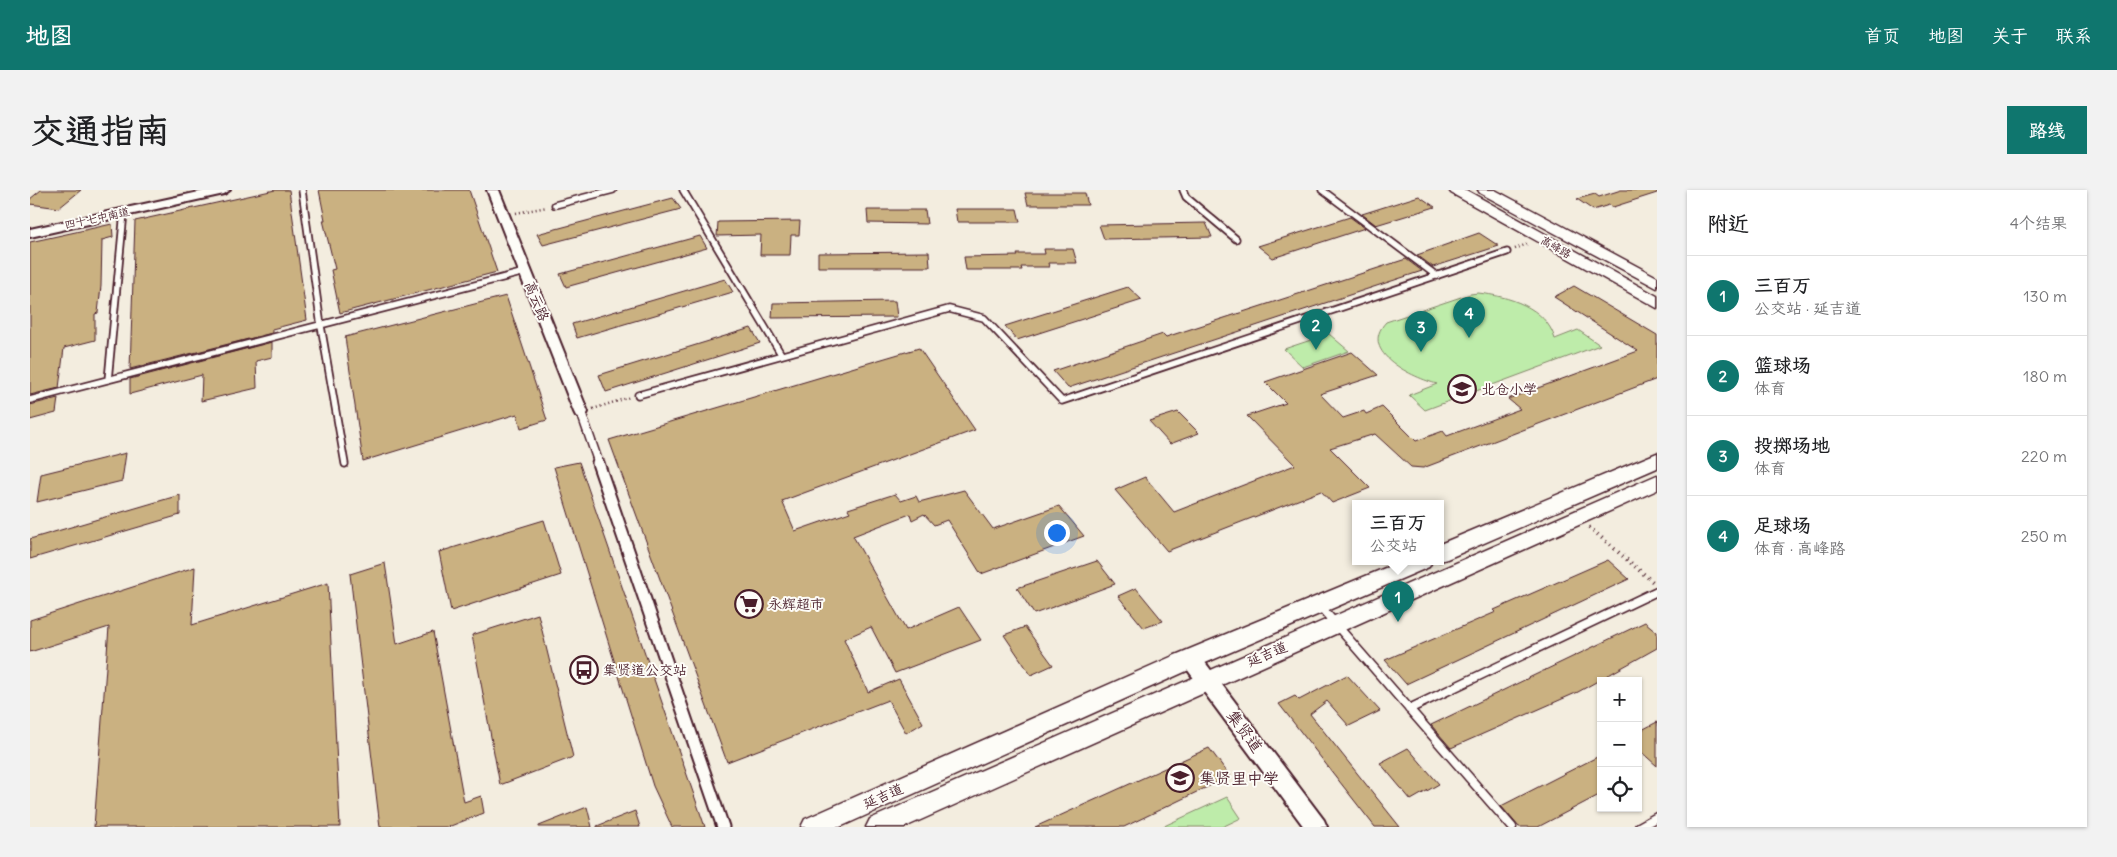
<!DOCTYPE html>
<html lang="zh">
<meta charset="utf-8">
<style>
:root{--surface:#fff;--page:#f2f2f2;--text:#202124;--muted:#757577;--line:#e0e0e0;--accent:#0f766e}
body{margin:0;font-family:Delius,"LXGW WenKai TC",sans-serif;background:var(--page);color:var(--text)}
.controls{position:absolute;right:15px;bottom:15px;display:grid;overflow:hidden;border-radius:0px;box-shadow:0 1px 4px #0004}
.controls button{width:45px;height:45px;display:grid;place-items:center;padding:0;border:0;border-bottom:1px solid var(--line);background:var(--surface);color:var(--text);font:25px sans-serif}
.you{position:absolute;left:1026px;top:342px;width:18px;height:18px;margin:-12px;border:4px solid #fff;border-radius:50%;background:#1a73e8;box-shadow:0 0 0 8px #1a73e833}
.badge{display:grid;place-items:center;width:32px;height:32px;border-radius:50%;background:var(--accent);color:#fff;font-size:16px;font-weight:700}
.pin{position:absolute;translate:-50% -41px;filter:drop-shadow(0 1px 2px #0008)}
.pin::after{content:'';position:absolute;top:26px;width:18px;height:15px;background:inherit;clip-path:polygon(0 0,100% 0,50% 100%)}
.popup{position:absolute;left:1322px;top:310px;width:92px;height:65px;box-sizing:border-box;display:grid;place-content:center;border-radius:0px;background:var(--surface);filter:drop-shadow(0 1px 4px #0005);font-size:16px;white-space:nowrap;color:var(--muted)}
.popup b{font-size:19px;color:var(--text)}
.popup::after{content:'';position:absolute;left:50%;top:100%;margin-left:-10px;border:10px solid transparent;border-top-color:var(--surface)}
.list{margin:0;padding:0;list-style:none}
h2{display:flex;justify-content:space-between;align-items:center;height:65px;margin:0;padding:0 20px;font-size:21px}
h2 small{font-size:16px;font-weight:400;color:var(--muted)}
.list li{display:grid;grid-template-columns:32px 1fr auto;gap:15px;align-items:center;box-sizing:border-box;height:80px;padding:0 20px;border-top:1px solid var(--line)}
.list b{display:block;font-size:19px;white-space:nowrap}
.list p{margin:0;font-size:16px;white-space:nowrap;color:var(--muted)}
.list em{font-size:16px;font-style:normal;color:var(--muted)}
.icon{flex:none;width:28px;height:28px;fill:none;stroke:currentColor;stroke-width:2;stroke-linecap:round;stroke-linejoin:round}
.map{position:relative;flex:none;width:1627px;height:637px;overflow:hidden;border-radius:0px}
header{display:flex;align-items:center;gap:30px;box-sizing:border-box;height:70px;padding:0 25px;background:var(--accent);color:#fff}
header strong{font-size:24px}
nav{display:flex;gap:28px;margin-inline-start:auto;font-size:18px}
.intro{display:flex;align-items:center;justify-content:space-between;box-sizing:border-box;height:120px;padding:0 30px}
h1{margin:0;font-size:35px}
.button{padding:12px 22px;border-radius:0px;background:var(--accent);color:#fff;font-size:18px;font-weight:700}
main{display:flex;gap:30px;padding:0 30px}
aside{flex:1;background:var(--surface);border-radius:0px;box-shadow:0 1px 4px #0004}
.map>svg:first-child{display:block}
.green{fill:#beecaa;stroke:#84866a}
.building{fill:#cab181;stroke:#4a1f2b}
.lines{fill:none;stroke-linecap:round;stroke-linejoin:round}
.service-far1-casing{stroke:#4a1f2b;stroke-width:9}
.service-casing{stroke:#4a1f2b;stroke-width:11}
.pedestrian-far1-casing{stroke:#4a1f2b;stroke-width:11}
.pedestrian-casing{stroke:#4a1f2b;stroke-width:15}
.tertiary-casing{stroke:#4a1f2b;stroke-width:4}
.secondary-casing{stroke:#4a1f2b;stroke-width:3}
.path-far1{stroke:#4a1f2b;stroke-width:2.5;stroke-dasharray:1 3;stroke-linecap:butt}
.path{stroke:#4a1f2b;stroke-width:4;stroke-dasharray:1 4.5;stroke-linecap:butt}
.service-far1{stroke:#fdfcf7;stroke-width:5.5}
.service{stroke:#fdfcf7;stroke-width:8}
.pedestrian-far1{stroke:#fdfcf7;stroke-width:8}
.pedestrian{stroke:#fdfcf7;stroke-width:11}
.tertiary{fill:#fdfcf7;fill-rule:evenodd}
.secondary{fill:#fdfcf7;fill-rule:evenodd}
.labels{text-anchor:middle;stroke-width:4;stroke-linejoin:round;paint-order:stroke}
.far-street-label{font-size:11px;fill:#4a1f2b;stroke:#fdfcf7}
.street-label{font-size:14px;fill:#4a1f2b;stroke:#fdfcf7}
.poi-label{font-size:14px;fill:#4a1f2b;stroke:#fdfcf7;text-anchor:start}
.near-street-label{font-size:16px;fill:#4a1f2b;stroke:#fdfcf7}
.near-poi-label{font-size:16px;fill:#4a1f2b;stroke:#fdfcf7;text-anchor:start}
</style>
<header>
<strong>地图</strong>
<nav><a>首页</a><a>地图</a><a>关于</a><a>联系</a></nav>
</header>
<div class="intro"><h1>交通指南</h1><a class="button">路线</a></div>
<main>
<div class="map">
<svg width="1627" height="637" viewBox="0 0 1627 637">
<rect width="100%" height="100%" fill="#f3eddf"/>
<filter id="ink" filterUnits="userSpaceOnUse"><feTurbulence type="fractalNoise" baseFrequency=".02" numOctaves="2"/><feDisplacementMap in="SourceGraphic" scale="10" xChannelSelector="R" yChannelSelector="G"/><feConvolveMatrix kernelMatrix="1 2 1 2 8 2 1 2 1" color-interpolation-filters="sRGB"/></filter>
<g filter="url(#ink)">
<path class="green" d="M1448,103C1478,106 1516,117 1525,149L1548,140L1570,155L1395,220L1379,205L1407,194C1385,188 1327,163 1356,132L1440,104Z
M1299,144L1319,161L1273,177L1254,159Z
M1197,607L1211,628L1192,637H1132Z"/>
<path class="building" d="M11,0H51L29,18L0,14V9Z
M245,0H259L277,130L242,139V143L100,179L105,31Z
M289,0H439L467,82L310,123L301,80L305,79L293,30H295Z
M1591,0H1627V3L1583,17L1579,15L1563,20L1547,9L1565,4L1569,7Z
M995,3H1055L1058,15H998Z
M1389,6L1405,17L1346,35L1332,24Z
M643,8L651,19L513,55L507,44Z
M925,19H987L990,32H927Z
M837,20H895L897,34L838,33Z
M1320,27L1335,38L1243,68L1228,56Z
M770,31L769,45H761L760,65H730L731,45L687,46L688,32Z
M1176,33L1182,47L1074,49L1069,35Z
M82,34L83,47L72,50L71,96L68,123L65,124V150L34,158L29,198L0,205V52Z
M1449,43L1469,56L1403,77L1387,65Z
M670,46L677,58L536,97L530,84Z
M1014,59H1043L1047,73H1018L1019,77H991L992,80H936L934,67L988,66L987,64H1015Z
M899,62L900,77H788V63Z
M1376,69L1392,81L1038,198L1023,181L1133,144L1136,147Z
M695,89L703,102L547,148L542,134Z
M1544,96L1627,145V189L1393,278L1381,277L1345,244L1300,258L1340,298L1302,313L1291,301L1137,361L1085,300L1115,287L1144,322L1265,275L1217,226L1256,213L1235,192L1322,162L1348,185L1290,204L1313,228L1334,221L1336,224L1352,217L1386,251L1413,241L1417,246L1490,219L1478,209L1608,161L1524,107Z
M1098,97L1112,110L987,150L975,136Z
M476,106L517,230L491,238L487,224L333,271L315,147Z
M865,111L867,127L742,128L743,113Z
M721,138L730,153L576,202L569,185Z
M242,152V167L226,171L227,198L171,211L172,185L100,204V189Z
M889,158L945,240L752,311L765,341L820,322L818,319L865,304L871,311L886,306L889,312L934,300L963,339L1029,316L1054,346L951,384L917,330L904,335L894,324L882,330L880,324L823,346L876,440L929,417L951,450L865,483L841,437L814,449L838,502L869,489L893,533L876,543L858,510L697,572L579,250Z
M28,208L26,223L0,230V215Z
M1148,222L1169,243L1140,254L1119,231Z
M96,263L92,291L7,312L11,284Z
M549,272L675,637H642L623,596L524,277Z
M150,305V325L0,369V349Z
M514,330L531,385L421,421L409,362Z
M1578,370L1599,389L1376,494L1355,470L1466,422L1464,420Z
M1067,371L1085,394L1004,424L987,398Z
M355,373L367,454L403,442L434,612L451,606L454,623L418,637H350L320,384Z
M165,377L162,435L298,393L310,637H64L79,437L0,462V430Z
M1106,398L1133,431L1114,438L1088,406Z
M508,424L543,567L470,595L442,445Z
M1615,432L1627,442V458L1548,502L1421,558L1401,535Z
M995,437L1023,475L1001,485L974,445Z
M1317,485L1350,521L1319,536L1297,511L1280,524L1370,637H1345L1249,514L1265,506L1269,510Z
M1627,532V576L1608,559V542Z
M1179,558L1200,586L1094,637H1005Z
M1378,558L1409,594L1381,610L1350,573Z
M1571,565V604L1508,637H1489L1471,616Z
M557,617L562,637H509V636Z
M605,621L610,637H567V636Z"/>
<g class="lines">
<defs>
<path id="service-far1" d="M272,0L291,136L315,274
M653,0L751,164
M1153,0L1156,7L1206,49
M1292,0L1407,86
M525,15L583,0
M78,190L94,22
M608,205L919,119L954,128L1032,211L1477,62
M0,210L495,82"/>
<path id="service" d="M1289,415L1482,637
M1379,519L1627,401
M1609,637L1627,627"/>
<path id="pedestrian-far1" d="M551,222L569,274"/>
<path id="pedestrian" d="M568,273L693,637"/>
<path id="tertiary" d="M178,0H200L194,4L0,47V39Z
M457,0H469L558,222L556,226L551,227L546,226L544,222Z
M1161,461L1168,463L1294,630L1297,637H1274L1154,475L1152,469L1154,463Z"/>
<path id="secondary" d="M1419,0H1436L1627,106V118L1421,3Z
M1448,0H1465L1627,87V98L1450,3Z
M1627,263V278L1417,369L1410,371H1409L1410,354Z
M1627,285V300L875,637H836L840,629Z
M1372,371H1402L1399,377L1159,480L810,637H771L775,629L1143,466Z"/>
</defs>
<use href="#service-far1" class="service-far1-casing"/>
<use href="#service" class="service-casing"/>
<use href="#pedestrian-far1" class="pedestrian-far1-casing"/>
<use href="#pedestrian" class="pedestrian-casing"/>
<use href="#tertiary" class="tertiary-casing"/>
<use href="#secondary" class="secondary-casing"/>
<path class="path-far1" d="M486,23L517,17
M1485,59L1497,54
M563,219L600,207"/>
<path class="path" d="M1559,337L1623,392"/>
<use href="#service-far1" class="service-far1"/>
<use href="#service" class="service"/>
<use href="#pedestrian-far1" class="pedestrian-far1"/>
<use href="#pedestrian" class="pedestrian"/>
<use href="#tertiary" class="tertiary"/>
<use href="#secondary" class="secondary"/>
</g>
</g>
<defs>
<symbol id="school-ring" viewBox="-11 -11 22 22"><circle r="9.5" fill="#fdfcf7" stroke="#4a1f2b" stroke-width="1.5"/><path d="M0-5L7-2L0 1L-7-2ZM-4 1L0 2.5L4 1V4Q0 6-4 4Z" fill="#4a1f2b"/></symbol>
<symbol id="supermarket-ring" viewBox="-11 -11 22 22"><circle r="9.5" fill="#fdfcf7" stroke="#4a1f2b" stroke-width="1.5"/><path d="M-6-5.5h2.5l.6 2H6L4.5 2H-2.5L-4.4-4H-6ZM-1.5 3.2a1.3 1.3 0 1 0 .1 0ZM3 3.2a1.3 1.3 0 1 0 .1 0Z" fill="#4a1f2b"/></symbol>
<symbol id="bus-ring" viewBox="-11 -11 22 22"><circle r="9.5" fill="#fdfcf7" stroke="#4a1f2b" stroke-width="1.5"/><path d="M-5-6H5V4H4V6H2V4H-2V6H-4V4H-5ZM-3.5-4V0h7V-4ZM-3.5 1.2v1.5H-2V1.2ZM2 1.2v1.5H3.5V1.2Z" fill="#4a1f2b"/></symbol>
</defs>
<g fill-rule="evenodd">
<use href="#school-ring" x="1416" y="183" width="32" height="32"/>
<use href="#supermarket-ring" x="703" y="398" width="32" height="32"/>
<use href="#bus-ring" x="538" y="464" width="32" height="32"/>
<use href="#school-ring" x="1134" y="572" width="32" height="32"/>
</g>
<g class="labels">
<g class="far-street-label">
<text transform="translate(67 28) rotate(-12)" y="4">四十七中南道</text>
<text transform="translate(1526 57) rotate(29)" y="4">高峰路</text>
</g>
<g class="street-label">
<text transform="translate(507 111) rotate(68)" y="5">高云路</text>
<text transform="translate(1237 464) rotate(-23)" y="5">延吉道</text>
<text transform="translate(853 606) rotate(-24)" y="5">延吉道</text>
</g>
<g class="poi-label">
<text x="1451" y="204">北仓小学</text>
<text x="738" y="419">永辉超市</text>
<text x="573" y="485">集贤道公交站</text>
</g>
<g class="near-street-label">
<text transform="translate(1215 541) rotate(53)" y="6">集贤道</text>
</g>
<g class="near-poi-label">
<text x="1169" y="594">集贤里中学</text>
</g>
</g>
</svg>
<div class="controls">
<button>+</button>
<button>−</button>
<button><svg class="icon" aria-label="locate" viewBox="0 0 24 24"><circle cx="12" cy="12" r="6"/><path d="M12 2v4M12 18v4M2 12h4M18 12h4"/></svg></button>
</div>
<div class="you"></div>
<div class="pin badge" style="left:1368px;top:432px">1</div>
<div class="popup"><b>三百万</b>公交站</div>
<div class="pin badge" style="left:1286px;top:160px">2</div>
<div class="pin badge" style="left:1391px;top:162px">3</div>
<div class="pin badge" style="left:1439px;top:148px">4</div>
</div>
<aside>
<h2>附近<small>4个结果</small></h2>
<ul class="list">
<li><span class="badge">1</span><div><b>三百万</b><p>公交站 · 延吉道</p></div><em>130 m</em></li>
<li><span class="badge">2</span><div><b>篮球场</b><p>体育</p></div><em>180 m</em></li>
<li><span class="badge">3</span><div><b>投掷场地</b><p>体育</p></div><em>220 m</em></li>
<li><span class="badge">4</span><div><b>足球场</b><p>体育 · 高峰路</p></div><em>250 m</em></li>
</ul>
</aside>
</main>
